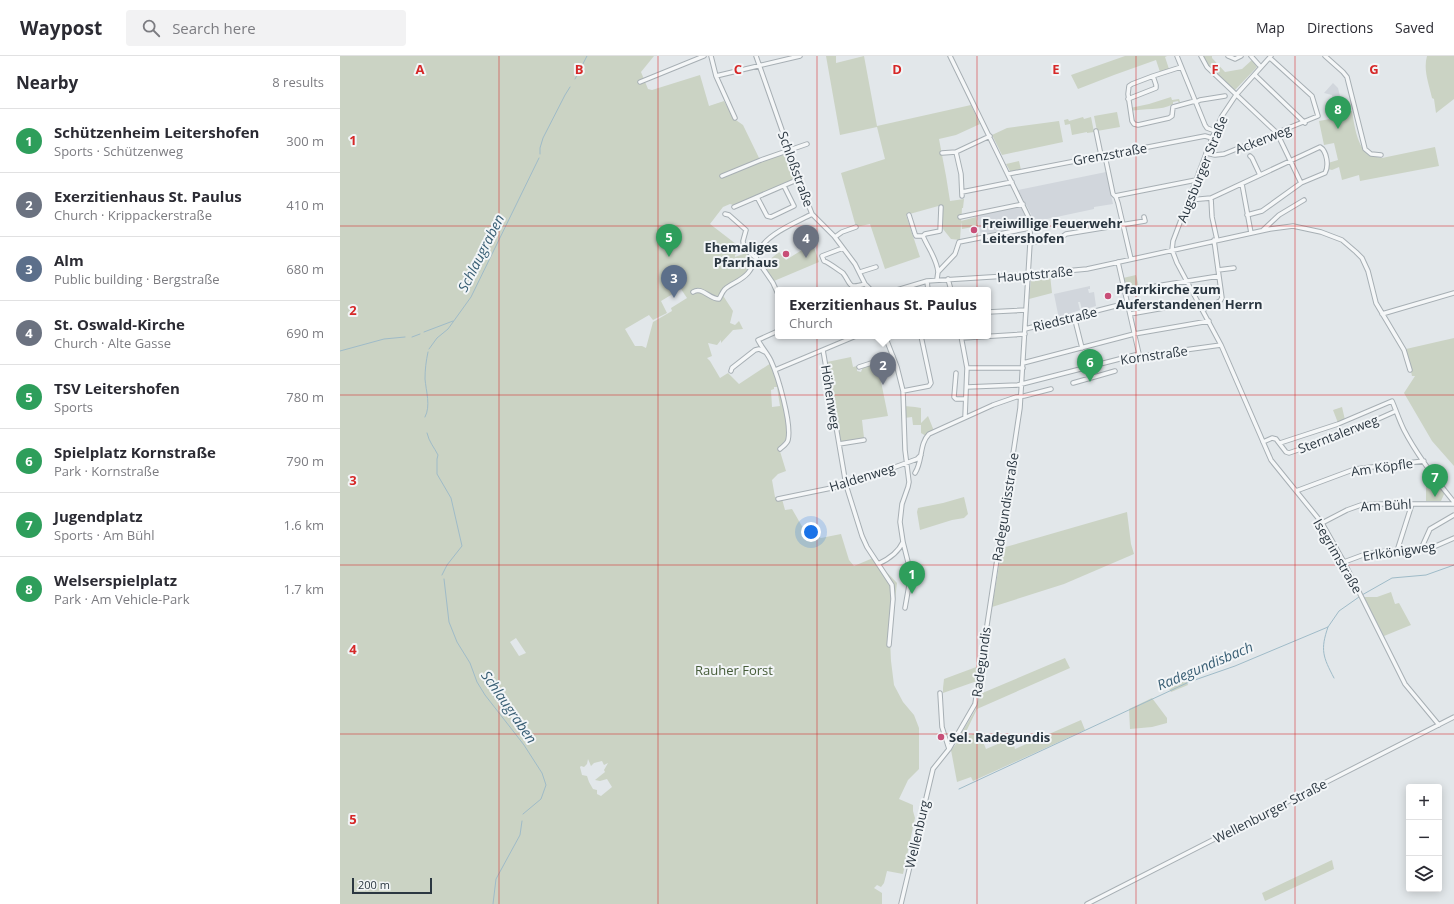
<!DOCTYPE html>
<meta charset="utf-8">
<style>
:root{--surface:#fff;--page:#f2f2f3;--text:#2b2b33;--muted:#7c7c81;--line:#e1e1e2;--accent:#c84e77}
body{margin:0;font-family:"Open Sans",sans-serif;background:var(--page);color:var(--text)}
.controls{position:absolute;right:12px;bottom:12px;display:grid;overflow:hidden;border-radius:4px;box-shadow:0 2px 10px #0003}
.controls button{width:36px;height:36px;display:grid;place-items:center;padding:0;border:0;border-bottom:1px solid var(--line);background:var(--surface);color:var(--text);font:20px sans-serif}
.scale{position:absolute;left:12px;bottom:10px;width:80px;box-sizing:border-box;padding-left:4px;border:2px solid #2b3741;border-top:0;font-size:11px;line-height:14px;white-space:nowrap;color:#2b3741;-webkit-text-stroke:3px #f2f5f7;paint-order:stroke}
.you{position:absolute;left:471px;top:476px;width:14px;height:14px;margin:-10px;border:3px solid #fff;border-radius:50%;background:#1a73e8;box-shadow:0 0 0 6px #1a73e833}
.badge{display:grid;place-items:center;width:26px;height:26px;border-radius:50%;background:var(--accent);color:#fff;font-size:13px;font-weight:700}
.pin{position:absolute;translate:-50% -33px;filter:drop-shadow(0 1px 2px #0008)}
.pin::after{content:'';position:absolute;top:21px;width:14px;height:12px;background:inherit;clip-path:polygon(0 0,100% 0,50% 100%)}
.popup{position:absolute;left:435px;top:231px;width:216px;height:52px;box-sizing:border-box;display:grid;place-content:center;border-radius:4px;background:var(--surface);filter:drop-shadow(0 1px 3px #0005);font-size:13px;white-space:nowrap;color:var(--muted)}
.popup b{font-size:15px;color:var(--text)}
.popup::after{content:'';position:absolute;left:50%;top:100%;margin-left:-8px;border:8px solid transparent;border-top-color:var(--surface)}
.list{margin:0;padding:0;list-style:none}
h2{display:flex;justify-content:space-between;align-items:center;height:52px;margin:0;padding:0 16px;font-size:17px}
h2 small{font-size:13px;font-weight:400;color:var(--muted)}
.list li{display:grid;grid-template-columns:26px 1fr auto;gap:12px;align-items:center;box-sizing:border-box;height:64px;padding:0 16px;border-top:1px solid var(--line)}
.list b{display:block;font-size:15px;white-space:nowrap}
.list p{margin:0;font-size:13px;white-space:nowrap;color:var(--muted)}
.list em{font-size:13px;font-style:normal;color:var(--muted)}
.icon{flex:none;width:22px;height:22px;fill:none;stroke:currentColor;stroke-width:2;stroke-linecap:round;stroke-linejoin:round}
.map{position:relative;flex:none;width:1114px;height:848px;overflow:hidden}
header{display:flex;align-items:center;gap:24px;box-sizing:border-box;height:56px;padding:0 20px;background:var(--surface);border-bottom:1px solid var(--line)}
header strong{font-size:19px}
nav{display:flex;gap:22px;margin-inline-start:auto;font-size:14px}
.search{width:280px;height:36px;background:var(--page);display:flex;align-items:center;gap:10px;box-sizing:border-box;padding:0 14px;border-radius:4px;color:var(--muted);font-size:15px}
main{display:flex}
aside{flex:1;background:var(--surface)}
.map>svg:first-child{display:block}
.built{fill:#d1d6dc}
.green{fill:#cbd3c4;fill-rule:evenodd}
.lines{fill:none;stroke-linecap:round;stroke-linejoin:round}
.stream{stroke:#9fbbc8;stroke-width:1}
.minor-casing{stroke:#a7afb4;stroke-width:5.5}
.minor{stroke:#f5f7f8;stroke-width:3.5}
.grid{fill:none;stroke:#d62828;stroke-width:1;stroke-opacity:0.55}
.poi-dot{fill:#c84e77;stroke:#f2f5f7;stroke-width:1.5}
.labels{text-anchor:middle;stroke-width:4;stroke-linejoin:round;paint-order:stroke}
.street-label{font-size:13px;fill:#2b3741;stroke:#f2f5f7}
.poi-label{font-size:13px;font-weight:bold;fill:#2b3741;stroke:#f2f5f7;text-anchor:start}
.park-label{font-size:13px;fill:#465c39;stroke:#f2f5f7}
.water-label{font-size:14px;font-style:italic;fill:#375d73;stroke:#f2f5f7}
.grid-label{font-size:13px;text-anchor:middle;font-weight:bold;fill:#d62828;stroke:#f2f5f7;stroke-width:4;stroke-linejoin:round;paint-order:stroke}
</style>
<header>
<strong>Waypost</strong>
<div class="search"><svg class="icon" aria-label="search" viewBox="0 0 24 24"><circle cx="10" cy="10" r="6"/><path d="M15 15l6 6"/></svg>Search here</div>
<nav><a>Map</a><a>Directions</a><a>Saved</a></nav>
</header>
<main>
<aside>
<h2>Nearby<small>8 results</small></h2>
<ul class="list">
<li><span class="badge" style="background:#2e9e5b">1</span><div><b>Schützenheim Leitershofen</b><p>Sports · Schützenweg</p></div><em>300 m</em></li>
<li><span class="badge" style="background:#6b7280">2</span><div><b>Exerzitienhaus St. Paulus</b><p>Church · Krippackerstraße</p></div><em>410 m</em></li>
<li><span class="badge" style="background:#5c6f8a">3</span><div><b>Alm</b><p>Public building · Bergstraße</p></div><em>680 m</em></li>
<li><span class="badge" style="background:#6b7280">4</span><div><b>St. Oswald-Kirche</b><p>Church · Alte Gasse</p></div><em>690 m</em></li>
<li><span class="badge" style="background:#2e9e5b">5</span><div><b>TSV Leitershofen</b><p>Sports</p></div><em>780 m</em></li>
<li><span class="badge" style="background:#2e9e5b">6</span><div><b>Spielplatz Kornstraße</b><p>Park · Kornstraße</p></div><em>790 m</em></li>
<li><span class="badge" style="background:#2e9e5b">7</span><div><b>Jugendplatz</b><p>Sports · Am Bühl</p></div><em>1.6 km</em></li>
<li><span class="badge" style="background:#2e9e5b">8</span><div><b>Welserspielplatz</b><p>Park · Am Vehicle-Park</p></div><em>1.7 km</em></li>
</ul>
</aside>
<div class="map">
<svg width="1114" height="848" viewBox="0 0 1114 848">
<rect width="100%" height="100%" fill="#e2e7ea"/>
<path class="built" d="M993,27L998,32L1002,48L994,49L992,39L984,37Z
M766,116L773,148L754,151V153L693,166L691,158L678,134Z
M680,149L685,161L687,169L641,179L636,159Z
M750,230V233H748L749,237L754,236L756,250L742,254L740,246H738L740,254L731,257L732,259L719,263L714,238Z"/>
<path class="green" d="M0,0H314L301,16L308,33L312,34L360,19L369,50L384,45L393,62L403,69L420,104L449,94L459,123L396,150L390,148L383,151L370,168L405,195H401L395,199V201L406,197V195L416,202L408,217L387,231L382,238L393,255L390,267L395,269L399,265L403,273L393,274L381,287V284L377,289L368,287L372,300L367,302L370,305L380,322L388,317L399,328L431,307C441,331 446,356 447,382L439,392L446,415L438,418L432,424L435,441L442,443L445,454L452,453L463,472L481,482L501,478L509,504L514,510L533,502L557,527L550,583L551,605L554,629L563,646L574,659L579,672V713L568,724L559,743L573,749V755L575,762L563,818L547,815L544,827L541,831L537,829L534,832L542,837V848H0ZM341,233L347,242L331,252L332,255L313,266L306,292L302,290H295L285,273L309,259L313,264L327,257L321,245ZM434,331H437L440,350L432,351L431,334L434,333ZM176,582L186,597L179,600L170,586ZM248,703L251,710L254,707L262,705L264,709L268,707L264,714L265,716L255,724L260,725L267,723L272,731L261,740L257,738V734L253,733L249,726L247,720L242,719L240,711L241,710L244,711L247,708Z
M486,0H496V7L524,0L537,70L631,49L640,68L616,79L599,83L606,120L610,145L624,143L623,152H622L620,184L611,183L603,173L602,149L566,159L580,201L545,213L530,168L516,171L501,117L545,103L537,71L500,79Z
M785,0H827L825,1L829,13L820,16L816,4L774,19L738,33L731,19Z
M863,0H872V2L885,16L902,13L912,4L917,11L894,35L868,10Z
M1087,0H1114V43L1096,57L1094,43L1092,42C1089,28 1083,14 1087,0Z
M831,41L832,44L839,43L840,46L839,47L838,45L833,46V48C821,55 804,52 790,55V52L809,48Z
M1012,55C1014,67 1017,93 1030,99C1034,101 1039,101 1042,102L1095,91L1099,110L1020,125L1019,119L1002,124L999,111L992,114L988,113V107L998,104L994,87L984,89L979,65L995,62L994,58Z
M777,56L780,71L757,75L754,60Z
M743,61L744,63L751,61L754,76L747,77V76L732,79L730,68L725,69L724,64L728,63L729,65Z
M719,65L723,86L662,99L652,79L667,72Z
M679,105L681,114L670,115L666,108Z
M636,161L638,170L622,173L621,165Z
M470,189L471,192L474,191L479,206L434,225L423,209L439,196L446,204Z
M710,219L712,237L689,243L691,223Z
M796,219L799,231L787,233L783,222Z
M1114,282V410L1092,385L1064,337L1075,320H1072L1066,293Z
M511,301L513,311L517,310V315L521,316L523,311L537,306L548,360L522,364L524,382L500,386L487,306Z
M564,350L575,351L581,352V367L588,360L594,375L586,380L581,377V369H573L572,361L564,362Z
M1002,351L1005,364L998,367L993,354Z
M1086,430H1101L1105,436L1101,445H1086Z
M624,441L628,458L624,462L612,464L580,474L577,456L578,452L603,447Z
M787,456L791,488L794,498L724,528L652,551L662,492Z
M1051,536L1055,548L1059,547L1071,569L1044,580L1024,541H1037Z
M725,602L730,612L637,653L624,680L619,681L636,653L640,638Z
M639,610L637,625L603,637V632L604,623Z
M844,619L848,629L831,636L824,624L825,623Z
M812,642L827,662V667L812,671L790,673L789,653Z
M741,664L745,674L633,725L631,721L617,726L611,694L620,683L639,676L646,693L672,682L675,693Z
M992,804L994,813L925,845L922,837Z"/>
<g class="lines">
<path class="stream" d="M235,23L247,0
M200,98V92L203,82L225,39L230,31
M84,276L113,265
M72,281L80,278
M89,293L97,282L108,273L131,241L199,102
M0,295L44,283L65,281
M85,361C91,350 86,335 85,323C85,314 86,305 88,296
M87,377C89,386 94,391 98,399L97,403V418L111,442L122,490L107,509L102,519
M104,523L109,566L117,586L130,607L137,626L145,639L184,689L202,717L206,729L201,743L183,758
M1022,539L1052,522L1086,519L1114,509
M988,571C980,594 983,601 994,622
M619,733L849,626L895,610L988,571L999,555L1019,541
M153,848L156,823L180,779L182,765"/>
<defs>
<path id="minor" d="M371,0L376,20L395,62
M416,0L449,94V99L472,158L494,180L515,208L525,228L531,234
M837,0L865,69L867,72L875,75
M861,0L867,11L937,77L961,127
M888,0L895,3L901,0
M911,0L919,9
M931,0L896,39L882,60L872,82L833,185L832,194L837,207L881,289L931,404L982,467L1004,506L1065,628L1099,669
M985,0L1003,16L1007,21L1025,93L1031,98L1041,99
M841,11L813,20L792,28L789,30L788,38L792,65L794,68L798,69L829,62L832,60L833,51L855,45
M915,19L965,67
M376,20L460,0
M300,26L364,0
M788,43L816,32V29L813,20
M856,46L860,44L885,40
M756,75L761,99
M616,96L621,118L622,140
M602,97L616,96L650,80
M866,97L875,99L884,98L978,60L972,40L930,2
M765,100L773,138L776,141L778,147L791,203
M910,100L912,102L920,119
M668,118L865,80L872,82
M382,120L421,104L467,88
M902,128L911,177
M622,136L672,126
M775,140L856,124
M417,141L427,160L431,161L454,150L444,130
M871,142L872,161L877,184
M849,144L871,142L980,91C987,95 989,110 985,117L961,127L922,155L907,159
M394,151L459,123
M385,158L389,159L406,174L403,185L404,192L416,202L433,227L438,238
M569,159L575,178L576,180H583C588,192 597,203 598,216
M620,161L683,148
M923,174L939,159L964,144
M583,180L585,178L600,175L601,151
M495,181L502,176L516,171
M690,187L722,181L726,178L805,165L804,161
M503,192L482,200L484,205C488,206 500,215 503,217C512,229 507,233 525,228
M778,206L799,298
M878,214L894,212
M520,216L536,211
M597,223L598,216L615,198L619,186L690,172
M608,223L611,234
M587,225L588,234
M472,234H475
M509,234L515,231
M557,234L587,225L682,219L747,213L930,173L953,170L981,176L1002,184L1016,196L1022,202L1028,215L1036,247L1064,294L1070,314
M785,235L879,220
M353,236C362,230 369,243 379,243C381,240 382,236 385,233C392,227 401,225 408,217C415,209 416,198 422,190C432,176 457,166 472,158
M863,254L880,245L882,242L874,184
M648,256L686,254
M790,258L858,246
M1042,258L1114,237
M734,260L742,292
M685,273L787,247
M438,275L418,284C422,292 428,298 431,305C438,320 452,368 448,384C447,388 443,390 440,393
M545,280L557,311L563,335L565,394L569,426L568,431L562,448L560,466L563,486L571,518L565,552
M621,280L627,312L625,361
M622,282L685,278
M483,294L506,429L522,480L527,491L552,529L553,543L549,589
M683,307L794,278L869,265
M519,311L553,300
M747,311L750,322
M627,312H683
M435,314L516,280
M391,315L392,312L415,294L419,293L425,296
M616,317L614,341L616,343H625
M733,327L775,315
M627,331L678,329L799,298L801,300L881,289
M563,335L589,330L591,327L581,280
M923,386L932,382L936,383L946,396L949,397L1007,377L1056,355
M940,387L998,368L1052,345C1056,354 1059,364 1064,374C1077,399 1096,424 1114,446
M499,388L524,384
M575,417C583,405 579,388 589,378L653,349L676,341L684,340L711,333
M956,435L1015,413L1084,405
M438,443L506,429L577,403L581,399
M982,467L1007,454L1021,449L1042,448H1114
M1081,493L1090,473L1114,459
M1057,495L1072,448
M1004,506L1023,499L1036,496L1089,493L1114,482
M538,508C549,503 558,497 563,486
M600,637L602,671L609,693
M561,848L593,713L609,693L635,648L680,352L690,187V172L688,160L610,0
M747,848L1114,661"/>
</defs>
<use href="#minor" class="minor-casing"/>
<use href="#minor" class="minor"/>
</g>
<path class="grid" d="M159,0V848M318,0V848M477,0V848M637,0V848M796,0V848M955,0V848M0,170H1114M0,339H1114M0,509H1114M0,678H1114"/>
<g class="poi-dot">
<circle cx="634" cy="174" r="4"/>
<circle cx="446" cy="198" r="4"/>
<circle cx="768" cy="240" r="4"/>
<circle cx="601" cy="681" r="4"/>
</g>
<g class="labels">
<g class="street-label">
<text transform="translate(923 83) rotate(-21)" y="5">Ackerweg</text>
<text transform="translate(770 98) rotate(-10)" y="5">Grenzstraße</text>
<text transform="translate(456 113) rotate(70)" y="5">Schloßstraße</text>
<text transform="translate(862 113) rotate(-68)" y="5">Augsburger Straße</text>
<text transform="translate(695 218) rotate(-5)" y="5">Hauptstraße</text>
<text transform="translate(725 263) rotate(-14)" y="5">Riedstraße</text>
<text transform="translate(814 299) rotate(-8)" y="5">Kornstraße</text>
<text transform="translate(491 341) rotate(81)" y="5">Höhenweg</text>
<text transform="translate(998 378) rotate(-21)" y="5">Sterntalerweg</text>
<text transform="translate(1042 411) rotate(-8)" y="5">Am Köpfle</text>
<text transform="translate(522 421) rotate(-17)" y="5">Haldenweg</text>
<text transform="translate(1046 449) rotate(-3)" y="5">Am Bühl</text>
<text transform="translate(665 451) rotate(-81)" y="5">Radegundisstraße</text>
<text transform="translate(1059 495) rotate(-8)" y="5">Erlkönigweg</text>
<text transform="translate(998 500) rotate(60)" y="5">Isegrimstraße</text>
<text transform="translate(641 606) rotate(-82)" y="5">Radegundis</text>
<text transform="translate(930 755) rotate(-27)" y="5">Wellenburger Straße</text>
<text transform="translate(577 778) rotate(-77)" y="5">Wellenburg</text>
</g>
<g class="poi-label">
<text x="642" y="172">Freiwillige Feuerwehr<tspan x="642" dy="15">Leitershofen</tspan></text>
<text x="438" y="196" text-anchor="end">Ehemaliges<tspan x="438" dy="15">Pfarrhaus</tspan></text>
<text x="776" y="238">Pfarrkirche zum<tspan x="776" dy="15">Auferstandenen Herrn</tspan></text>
<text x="609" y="686">Sel. Radegundis</text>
</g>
<g class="park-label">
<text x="394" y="619">Rauher Forst</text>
</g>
<g class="water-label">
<text transform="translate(141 197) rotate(-63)" y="5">Schlaugraben</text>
<text transform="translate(865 610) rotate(-23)" y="5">Radegundisbach</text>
<text transform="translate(169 651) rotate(55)" y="5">Schlaugraben</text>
</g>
</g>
<g class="grid-label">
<text x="80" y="18">A</text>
<text x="239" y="18">B</text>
<text x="398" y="18">C</text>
<text x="557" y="18">D</text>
<text x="716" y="18">E</text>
<text x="875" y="18">F</text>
<text x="1034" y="18">G</text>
<text x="13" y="89">1</text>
<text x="13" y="259">2</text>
<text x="13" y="429">3</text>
<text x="13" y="598">4</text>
<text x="13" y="768">5</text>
</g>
</svg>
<div class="controls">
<button>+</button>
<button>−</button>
<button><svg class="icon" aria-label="layers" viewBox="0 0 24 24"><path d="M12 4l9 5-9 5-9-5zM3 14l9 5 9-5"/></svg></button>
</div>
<div class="scale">200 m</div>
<div class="you"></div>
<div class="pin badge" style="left:572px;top:538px;background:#2e9e5b">1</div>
<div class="pin badge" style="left:543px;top:329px;background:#6b7280">2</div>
<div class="popup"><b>Exerzitienhaus St. Paulus</b>Church</div>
<div class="pin badge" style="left:334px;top:242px;background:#5c6f8a">3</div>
<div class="pin badge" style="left:466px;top:202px;background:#6b7280">4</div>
<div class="pin badge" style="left:329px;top:201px;background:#2e9e5b">5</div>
<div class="pin badge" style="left:750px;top:326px;background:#2e9e5b">6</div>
<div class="pin badge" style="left:1095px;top:441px;background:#2e9e5b">7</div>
<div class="pin badge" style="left:998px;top:73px;background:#2e9e5b">8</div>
</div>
</main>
